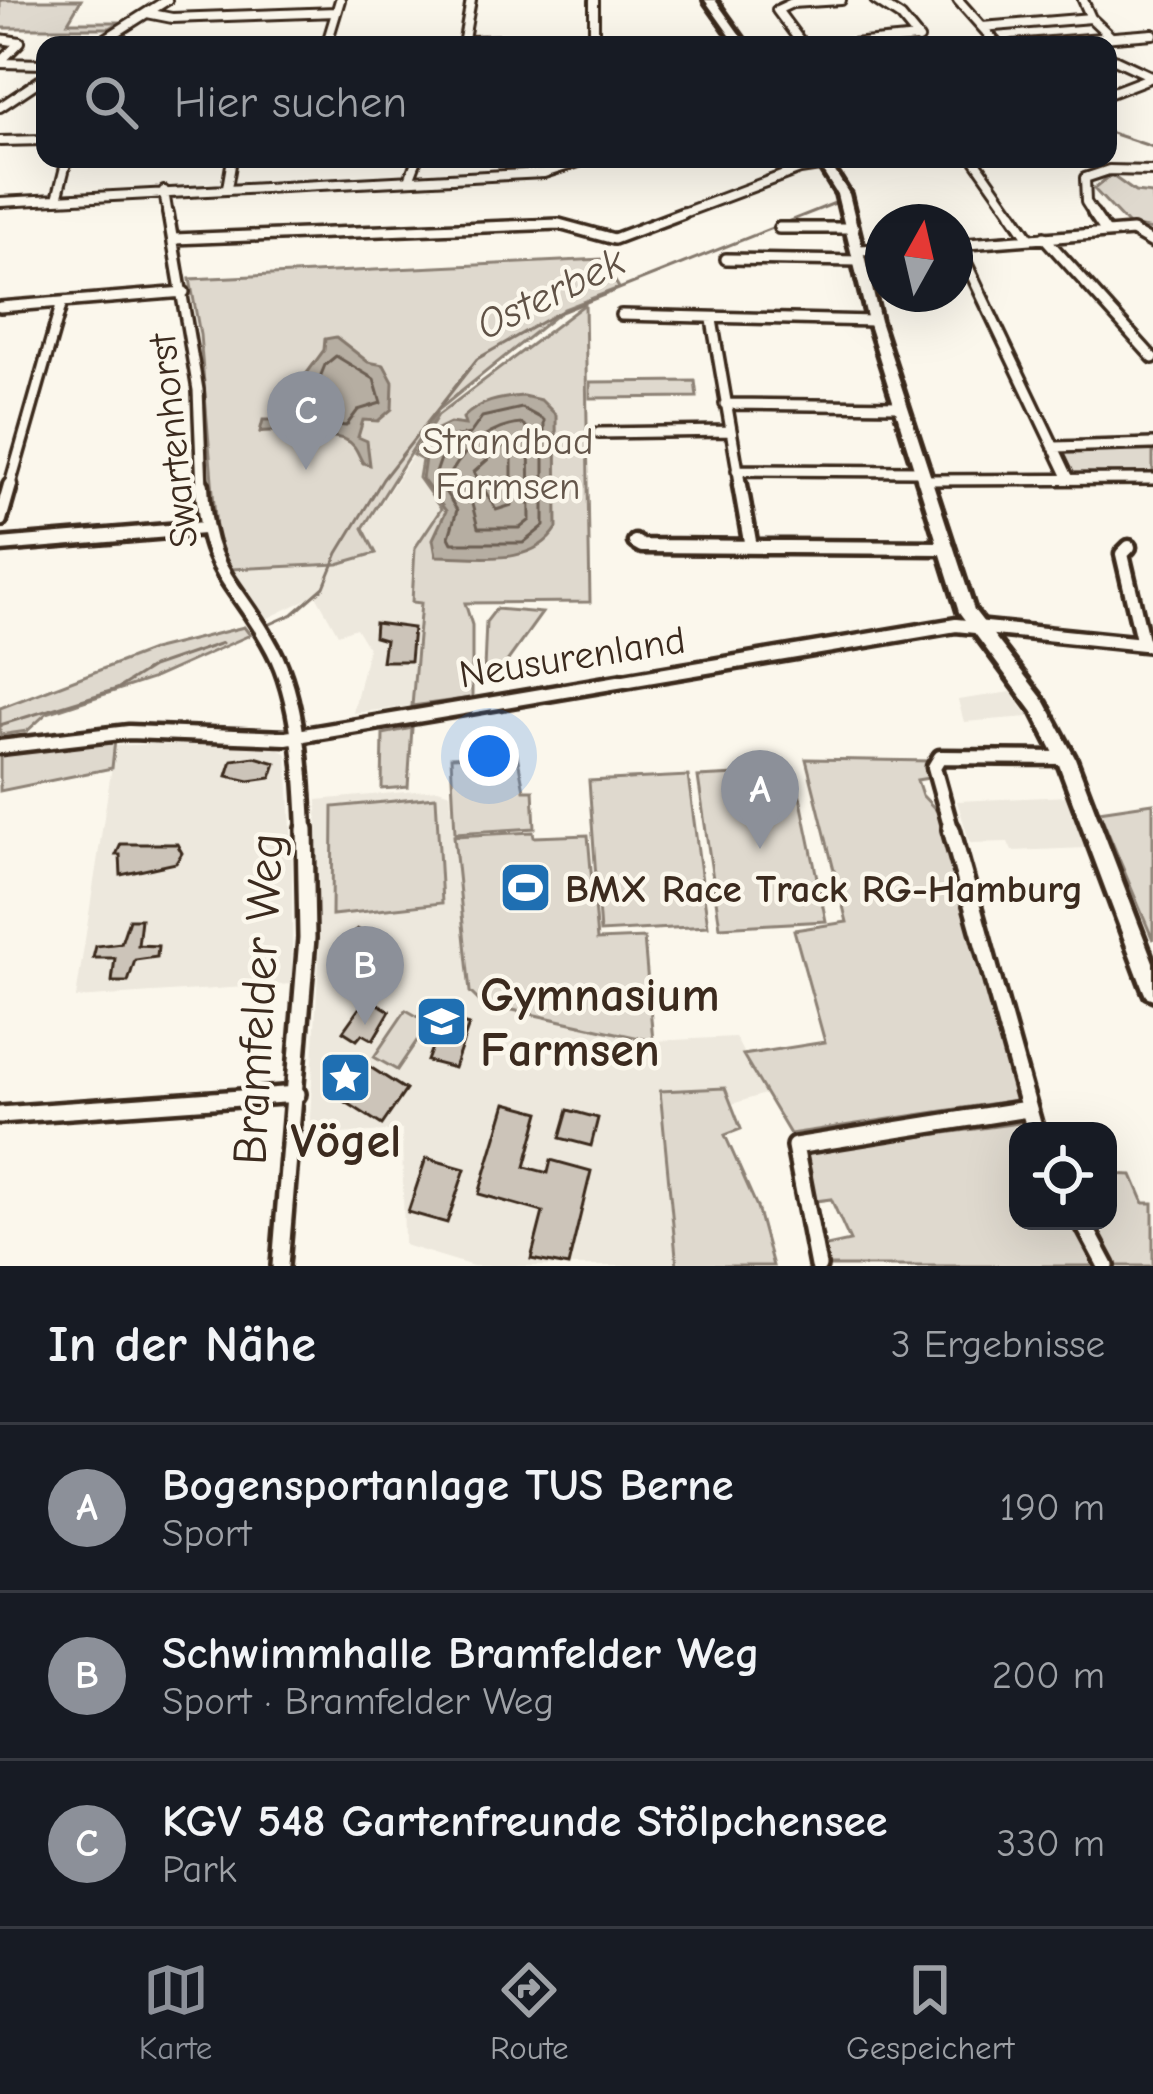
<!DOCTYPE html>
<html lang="de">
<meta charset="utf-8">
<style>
:root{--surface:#171b24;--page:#242831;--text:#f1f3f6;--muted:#9ea1a6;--line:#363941;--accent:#8c9099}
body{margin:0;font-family:"Comic Neue",sans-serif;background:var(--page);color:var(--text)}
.controls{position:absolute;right:36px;bottom:36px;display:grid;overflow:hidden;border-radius:24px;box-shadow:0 12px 48px #0002}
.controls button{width:108px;height:108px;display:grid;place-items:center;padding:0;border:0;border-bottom:3px solid var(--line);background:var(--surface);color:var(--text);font:60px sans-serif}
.compass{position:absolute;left:865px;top:204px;width:108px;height:108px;border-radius:50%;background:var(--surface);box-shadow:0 12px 48px #0002;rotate:8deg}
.you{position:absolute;left:489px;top:756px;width:42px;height:42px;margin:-30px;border:9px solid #fff;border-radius:50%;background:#1a73e8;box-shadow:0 0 0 18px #1a73e833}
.badge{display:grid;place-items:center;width:78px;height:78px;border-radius:50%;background:var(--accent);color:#fff;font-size:39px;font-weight:700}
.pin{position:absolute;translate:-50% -99px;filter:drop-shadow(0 3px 6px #0008)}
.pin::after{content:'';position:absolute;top:63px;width:42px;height:36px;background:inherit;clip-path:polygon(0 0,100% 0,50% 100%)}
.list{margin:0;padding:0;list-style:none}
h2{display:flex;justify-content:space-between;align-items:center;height:156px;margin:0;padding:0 48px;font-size:51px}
h2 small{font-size:39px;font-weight:400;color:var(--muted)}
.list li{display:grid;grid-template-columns:78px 1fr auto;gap:36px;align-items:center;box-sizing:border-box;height:168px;padding:0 48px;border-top:3px solid var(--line)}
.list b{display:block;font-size:45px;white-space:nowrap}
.list p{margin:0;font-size:39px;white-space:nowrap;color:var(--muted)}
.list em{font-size:39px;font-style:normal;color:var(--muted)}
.icon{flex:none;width:66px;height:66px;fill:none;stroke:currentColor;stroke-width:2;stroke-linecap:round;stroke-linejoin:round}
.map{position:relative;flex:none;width:1153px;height:1266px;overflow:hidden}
.search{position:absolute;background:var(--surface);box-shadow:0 12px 48px #0002;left:36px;right:36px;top:36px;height:132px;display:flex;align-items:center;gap:30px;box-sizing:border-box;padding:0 42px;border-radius:24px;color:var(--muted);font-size:45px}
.sheet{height:660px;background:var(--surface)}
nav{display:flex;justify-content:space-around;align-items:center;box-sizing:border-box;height:168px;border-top:3px solid var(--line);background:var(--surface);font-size:33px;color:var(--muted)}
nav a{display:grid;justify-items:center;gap:6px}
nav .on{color:var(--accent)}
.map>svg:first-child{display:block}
.built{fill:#ede8dd}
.green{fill:#dfd9ce;stroke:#8d8276;stroke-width:3}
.water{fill:#b6aea2;stroke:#85796d;stroke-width:3}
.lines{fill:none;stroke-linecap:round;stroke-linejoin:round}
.shore{stroke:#6c5f53;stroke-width:3}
.stream{stroke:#85796d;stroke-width:3}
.building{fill:#ccc4b9;stroke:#3b2a1e;stroke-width:3}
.minor-far3-casing{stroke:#3b2a1e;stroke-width:14}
.minor-far2-casing{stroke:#3b2a1e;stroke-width:16}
.minor-far1-casing{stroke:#3b2a1e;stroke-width:21}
.minor-casing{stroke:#3b2a1e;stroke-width:24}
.major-casing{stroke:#3b2a1e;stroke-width:10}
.minor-far3{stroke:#fbf7ec;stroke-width:8}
.minor-far2{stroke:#fbf7ec;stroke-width:9}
.minor-far1{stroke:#fbf7ec;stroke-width:12}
.minor{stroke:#fbf7ec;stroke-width:15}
.major{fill:#fbf7ec;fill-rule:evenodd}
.labels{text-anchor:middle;stroke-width:9;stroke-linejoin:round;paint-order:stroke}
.park-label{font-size:39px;fill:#64564a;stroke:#fbf7ec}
.street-label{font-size:39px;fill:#3b2a1e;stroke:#fbf7ec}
.poi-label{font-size:39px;font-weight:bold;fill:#3b2a1e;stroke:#fbf7ec;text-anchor:start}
.water-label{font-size:42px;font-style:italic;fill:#605246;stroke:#fbf7ec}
.near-poi-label{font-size:48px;font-weight:bold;fill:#3b2a1e;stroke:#fbf7ec;text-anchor:start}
.near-street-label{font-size:48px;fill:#3b2a1e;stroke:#fbf7ec}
</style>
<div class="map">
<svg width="1153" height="1266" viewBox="0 0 1153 1266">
<rect width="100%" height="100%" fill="#fbf7ec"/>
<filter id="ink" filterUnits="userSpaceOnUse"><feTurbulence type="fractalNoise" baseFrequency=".00833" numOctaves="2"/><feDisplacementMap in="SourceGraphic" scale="24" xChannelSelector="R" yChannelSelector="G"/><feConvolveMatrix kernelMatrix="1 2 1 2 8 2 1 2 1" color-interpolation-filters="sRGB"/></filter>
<g filter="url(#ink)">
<path class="built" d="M413,455L422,459L441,508L413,602H421L412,706L353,713L368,648L356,628L338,634L316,595L264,620L229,570L339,565L375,554L364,529Z
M1011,692L1029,717L964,722L958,700Z
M153,744L276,747L287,754L292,847V984L76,998L115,746Z
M438,789L450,793L470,991L653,1041L735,1037L765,1094L732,1104L725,1087L658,1090L676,1266H473L404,1245L402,1130L309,1136L319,955L317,800Z
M1067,796L1087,848L1012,851L1008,842L970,843L957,801Z"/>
<path class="green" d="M0,0H81L68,22H120L110,28H0Z
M1111,175L1135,192L1153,194V230L1129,226L1094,189Z
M602,259L619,288L564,309L437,411L363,528L376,553L338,564L230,569L217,541L200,335L190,279Z
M585,304L590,602L465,603L472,625V698L412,706L421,603L412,602L415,548L441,509L419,478L422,460L413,455L438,415Z
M695,381L697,397L590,398V382Z
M1153,448V476L1073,475L1062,456L1067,450Z
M496,609L542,613L501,670L484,669L486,622Z
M244,627L250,635L151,679L47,713L27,731L0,735V708L152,650Z
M412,728L408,787L382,789L383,734Z
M83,740H115L112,768L0,791V751Z
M517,754L524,790H533L535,828L455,833L451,757Z
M806,759L932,761L934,777L917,780L922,795L938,812L1016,1100L790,1134L743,1055L825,1042L794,930L847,922Z
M795,772L826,921L720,927L698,777Z
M688,776L708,926L600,932L589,781Z
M436,797L442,903L332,915L333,807Z
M1153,803V940L1099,811Z
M533,832L534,837L588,835L597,940L644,938L653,1041L481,1003L470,992L454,836Z
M406,1010L429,1023L397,1070L374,1057Z
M725,1088L741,1129L725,1135L757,1207L773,1266H677L660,1091Z
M1019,1123L1023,1131H1018V1221H1108V1174L1132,1175L1144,1203H1153V1266H815L808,1250L850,1241L831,1199L808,1202L804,1158L812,1151Z"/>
<path class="water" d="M336,337L368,362L384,365L393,382L392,409L378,421L363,420L358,437L367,441L370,465L363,463C358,455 356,444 346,440C334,435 269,429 260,432L263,420H273L277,411L272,405L287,385L310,378L307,373L324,350L325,339Z
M523,396L541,400L556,415L557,528C532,568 477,556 436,556L433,539L446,511L422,479L425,458L435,450L436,430L450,423L465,425L463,418C480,401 500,398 523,396Z"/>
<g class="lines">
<path class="shore" d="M336,356L374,379L381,403L358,410L346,426L290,420L288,402L316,387L325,365Z
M522,408L544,420V526L523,543H452L449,537L457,510L435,476L448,438L470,434L482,417Z
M522,424L529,429L530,520L520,528H478L471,500L451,473C466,447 491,426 522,424Z
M503,446L512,450V505L496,510L474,472Z"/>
<path class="stream" d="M1108,132L1153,147
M266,626L293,614L324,587L338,553L383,479L477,359L556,314L835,203
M0,725L117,689L152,667L222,643"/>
</g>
<path class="building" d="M375,623L413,628L410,661H382L385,640L374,637Z
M255,757L276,763L271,778L249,781L227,776L232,760Z
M121,844H177L182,853L176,863L121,875L120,855H116Z
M129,919H141L138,945L158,946L157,957L135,960L128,982H112L115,958H93L96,946L121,943Z
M357,929L401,951L382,980L337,957Z
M373,1001L390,1011L373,1040L362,1034L357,1040L343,1031L363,1003L369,1006Z
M443,1018L469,1025L454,1068L427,1061Z
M359,1060L406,1090L382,1125L335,1095Z
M506,1103L540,1112L525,1167L548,1173L551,1160L591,1171L568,1266L531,1259L543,1212L479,1194Z
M568,1110L598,1118L591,1146L560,1138Z
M426,1158L465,1169L447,1223L408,1212Z"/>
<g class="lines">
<defs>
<path id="minor-far3" d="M594,0V40
M875,0L901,17L919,39
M958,0L998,45
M1083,0L1091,18L1111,37
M147,13L172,18L336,12
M982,27L1091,18
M0,39L20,42L0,62
M465,41L622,39L623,45
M327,43L340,0
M96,45L167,0
M463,45L471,0
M803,45L777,10L792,3L841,0
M841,45L918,38
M1012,45L1153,34
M1108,56L1153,77
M0,63L45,64
M1108,94L1152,77
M0,107L45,77
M0,141L45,140
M974,159L1014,216
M409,180L417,159
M227,188L232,159
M164,191L168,216
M57,199L67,159
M0,202L544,173L588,159
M675,216L800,169L826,165
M1095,216L1086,202L1085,178L1109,170L1153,171"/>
<path id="minor-far2" d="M168,213L198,390L202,488
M1012,213L1029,238
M1093,213L1106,232
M779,228H854
M1044,237L1153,358
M174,239L559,224L614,239L683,213
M957,244L1069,479
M955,245L1132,231L1153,243
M858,250L883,249
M726,259L860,261
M0,307L184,292
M621,315L874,321
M712,320L741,488
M725,404L899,406
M599,433L728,431
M1056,447L1153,444
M737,470L920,471
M922,480L1153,479
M9,488L62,302"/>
<path id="minor-far1" d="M202,485C206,577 235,578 273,650C299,699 303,777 305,832
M740,485L751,547
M0,520L10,485
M635,542L642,546L945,548
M0,545L204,528
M1129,547L1122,554L1143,644
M0,747L129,732L286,738L956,625L1153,645
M952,832L934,767L940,757L1066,758"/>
<path id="minor" d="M951,829L1035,1131
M0,1115L297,1094
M1082,1221L1106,1266
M280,1266L307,938L305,829
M818,1266L795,1146L1027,1109"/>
<path id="major" d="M705,0H715L747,45H737Z
M815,159H827L849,194L880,321L974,610L1045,702L1075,758L1153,962V999L1146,996L1143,989L1057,759L1033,712L959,612L868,321L837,194Z"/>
</defs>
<use href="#minor-far3" class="minor-far3-casing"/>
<use href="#minor-far2" class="minor-far2-casing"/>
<use href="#minor-far1" class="minor-far1-casing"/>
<use href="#minor" class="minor-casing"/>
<use href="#major" class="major-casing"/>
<use href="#minor-far3" class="minor-far3"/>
<use href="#minor-far2" class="minor-far2"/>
<use href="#minor-far1" class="minor-far1"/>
<use href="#minor" class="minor"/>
<use href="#major" class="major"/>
</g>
</g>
<defs>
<symbol id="stadium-square" viewBox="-11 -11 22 22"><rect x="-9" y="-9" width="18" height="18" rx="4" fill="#1f6fb2" stroke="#fbf7ec"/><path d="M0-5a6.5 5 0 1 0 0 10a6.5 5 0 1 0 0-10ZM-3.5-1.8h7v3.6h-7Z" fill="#fff"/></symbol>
<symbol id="school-square" viewBox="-11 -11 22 22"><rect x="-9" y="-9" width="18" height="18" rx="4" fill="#1f6fb2" stroke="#fbf7ec"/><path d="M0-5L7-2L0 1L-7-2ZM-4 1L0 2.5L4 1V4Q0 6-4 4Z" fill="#fff"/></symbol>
<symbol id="sight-square" viewBox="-11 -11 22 22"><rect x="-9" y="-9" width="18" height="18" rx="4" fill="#1f6fb2" stroke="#fbf7ec"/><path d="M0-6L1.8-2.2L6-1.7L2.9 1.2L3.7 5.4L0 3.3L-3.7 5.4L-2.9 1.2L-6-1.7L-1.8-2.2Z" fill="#fff"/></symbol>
</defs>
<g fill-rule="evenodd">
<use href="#stadium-square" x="496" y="858" width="59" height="59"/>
<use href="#school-square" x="412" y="992" width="59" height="59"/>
<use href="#sight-square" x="316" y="1048" width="59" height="59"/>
</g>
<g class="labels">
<g class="park-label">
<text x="508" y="454">Strandbad<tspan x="508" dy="45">Farmsen</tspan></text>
</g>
<g class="street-label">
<text transform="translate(172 441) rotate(-96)" y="14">Swartenhorst</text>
<text transform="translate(572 656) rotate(-9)" y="14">Neusurenland</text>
</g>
<g class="poi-label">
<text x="565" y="902">BMX Race Track RG-Hamburg</text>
</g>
<g class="water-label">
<text transform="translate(550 292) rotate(-26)" y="15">Osterbek</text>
</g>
<g class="near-poi-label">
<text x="480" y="1011">Gymnasium<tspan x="480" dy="55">Farmsen</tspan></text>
<text x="346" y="1157" text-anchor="middle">Vögel</text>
</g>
<g class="near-street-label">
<text transform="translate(257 999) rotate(-87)" y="17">Bramfelder Weg</text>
</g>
</g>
</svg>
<div class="controls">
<button><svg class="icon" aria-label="locate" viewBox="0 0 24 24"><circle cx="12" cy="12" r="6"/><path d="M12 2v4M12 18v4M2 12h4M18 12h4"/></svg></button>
</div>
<svg class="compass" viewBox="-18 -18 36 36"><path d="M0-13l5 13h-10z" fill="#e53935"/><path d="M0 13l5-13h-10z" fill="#9ea1a6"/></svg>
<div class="you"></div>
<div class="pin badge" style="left:760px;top:849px">A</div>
<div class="pin badge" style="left:365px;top:1025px">B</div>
<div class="pin badge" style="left:306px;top:470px">C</div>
<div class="search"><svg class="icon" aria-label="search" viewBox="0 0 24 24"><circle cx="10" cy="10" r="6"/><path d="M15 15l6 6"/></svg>Hier suchen</div>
</div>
<section class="sheet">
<h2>In der Nähe<small>3 Ergebnisse</small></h2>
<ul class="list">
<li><span class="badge">A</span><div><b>Bogensportanlage TUS Berne</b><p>Sport</p></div><em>190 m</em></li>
<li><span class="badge">B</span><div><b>Schwimmhalle Bramfelder Weg</b><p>Sport · Bramfelder Weg</p></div><em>200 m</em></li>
<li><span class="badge">C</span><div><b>KGV 548 Gartenfreunde Stölpchensee</b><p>Park</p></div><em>330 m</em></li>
</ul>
</section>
<nav>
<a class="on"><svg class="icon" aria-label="map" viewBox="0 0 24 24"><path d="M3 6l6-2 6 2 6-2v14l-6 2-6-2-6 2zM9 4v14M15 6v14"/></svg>Karte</a>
<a><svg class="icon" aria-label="directions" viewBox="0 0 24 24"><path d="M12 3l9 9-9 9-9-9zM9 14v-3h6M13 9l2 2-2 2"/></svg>Route</a>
<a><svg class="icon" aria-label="saved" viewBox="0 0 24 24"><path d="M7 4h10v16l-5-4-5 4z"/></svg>Gespeichert</a>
</nav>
